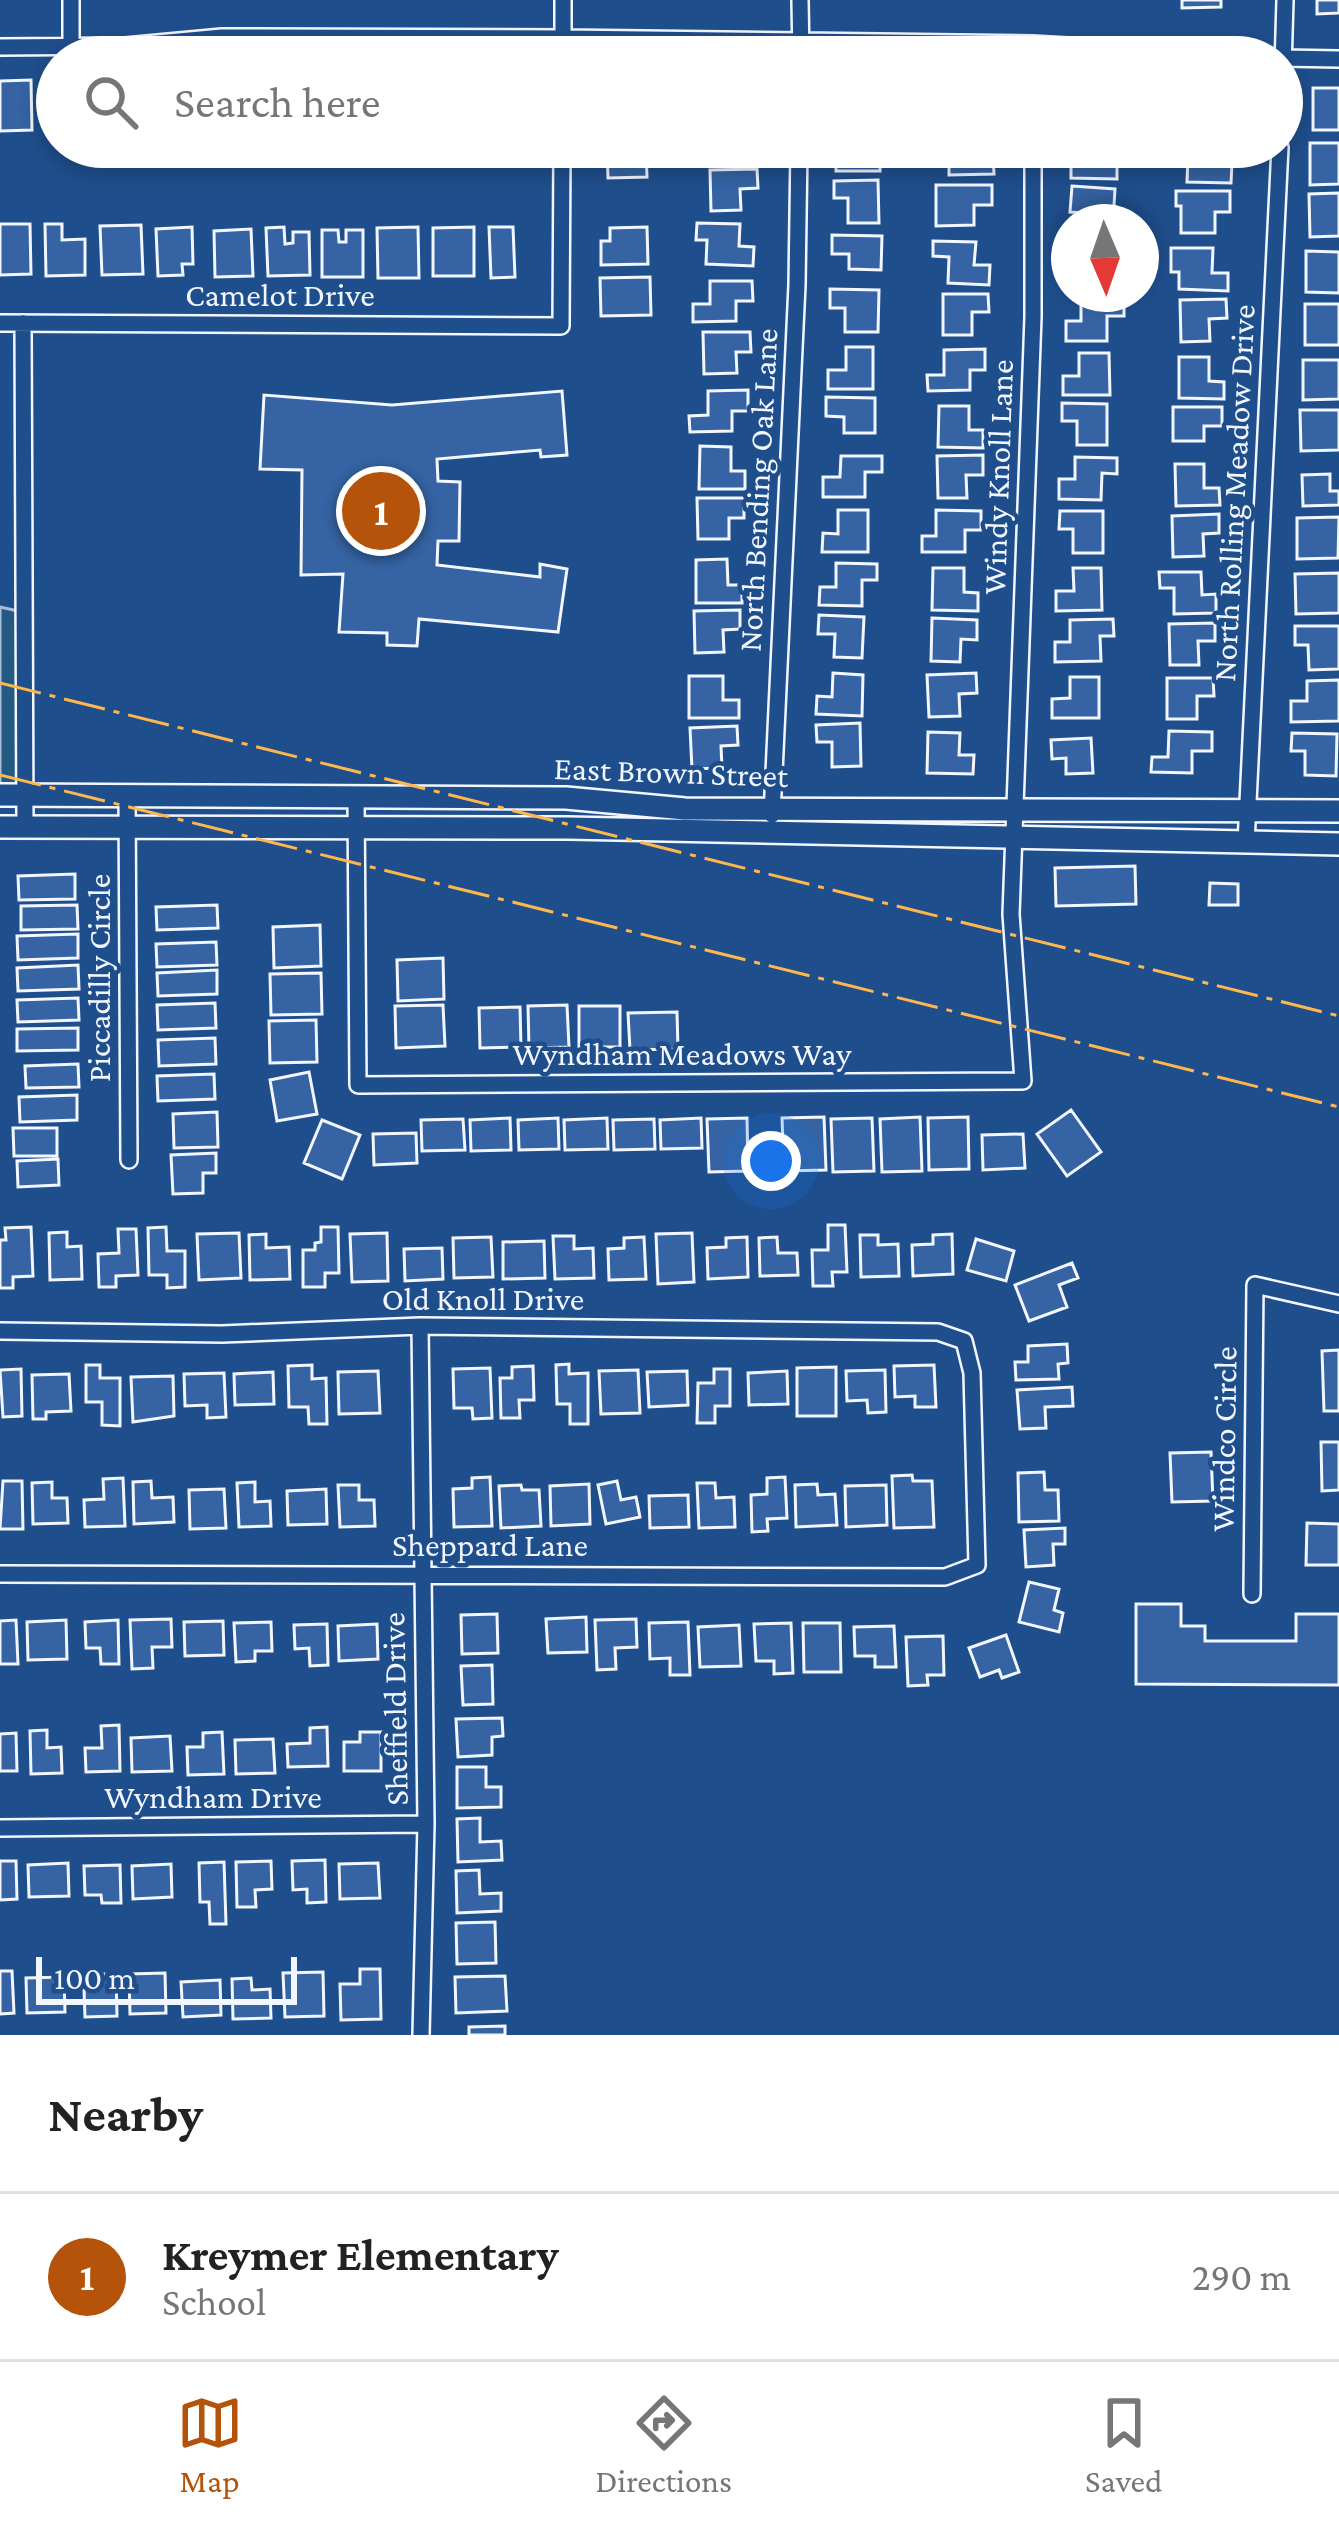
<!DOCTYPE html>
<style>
:root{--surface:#fff;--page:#f6f6f6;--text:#222;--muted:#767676;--line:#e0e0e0;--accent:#b45309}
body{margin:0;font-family:"Crimson Pro",serif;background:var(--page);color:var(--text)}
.compass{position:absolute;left:1051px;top:204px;width:108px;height:108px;border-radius:50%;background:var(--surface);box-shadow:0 6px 18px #0003;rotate:178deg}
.scale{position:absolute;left:36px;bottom:30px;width:261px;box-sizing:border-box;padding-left:12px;border:6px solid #f2f6ff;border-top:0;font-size:33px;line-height:42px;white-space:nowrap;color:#f2f6ff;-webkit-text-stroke:9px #1f4e8c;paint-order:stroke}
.you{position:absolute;left:771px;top:1161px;width:42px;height:42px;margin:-30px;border:9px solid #fff;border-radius:50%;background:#1a73e8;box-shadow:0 0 0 18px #1a73e833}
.badge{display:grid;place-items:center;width:78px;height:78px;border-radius:50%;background:var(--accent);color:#fff;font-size:39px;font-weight:700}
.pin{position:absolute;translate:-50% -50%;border:6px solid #fff;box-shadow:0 3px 12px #0006}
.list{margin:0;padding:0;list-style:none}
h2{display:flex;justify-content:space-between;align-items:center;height:156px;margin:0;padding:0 48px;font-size:51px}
h2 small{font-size:39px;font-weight:400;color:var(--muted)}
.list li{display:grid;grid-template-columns:78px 1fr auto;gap:36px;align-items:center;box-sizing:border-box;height:168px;padding:0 48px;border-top:3px solid var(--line)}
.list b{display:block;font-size:45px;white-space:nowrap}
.list p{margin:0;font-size:39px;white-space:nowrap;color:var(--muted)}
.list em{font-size:39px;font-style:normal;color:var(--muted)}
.icon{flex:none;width:66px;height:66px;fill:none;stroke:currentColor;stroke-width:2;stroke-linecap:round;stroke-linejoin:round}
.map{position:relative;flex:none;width:1339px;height:2035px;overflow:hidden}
.search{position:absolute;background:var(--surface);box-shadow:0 6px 18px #0003;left:36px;right:36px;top:36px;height:132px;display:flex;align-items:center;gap:30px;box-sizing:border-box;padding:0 42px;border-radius:66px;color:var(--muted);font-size:45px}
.sheet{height:324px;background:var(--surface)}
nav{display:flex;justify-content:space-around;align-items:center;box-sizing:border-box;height:168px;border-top:3px solid var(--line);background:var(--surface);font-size:33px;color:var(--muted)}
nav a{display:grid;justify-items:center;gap:6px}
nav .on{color:var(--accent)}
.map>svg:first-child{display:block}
.green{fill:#245a82;stroke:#a8bbd7;stroke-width:3}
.building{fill:#3563a3;stroke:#f2f6ff;stroke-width:3}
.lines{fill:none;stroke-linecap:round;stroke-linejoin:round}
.street-casing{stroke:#f2f6ff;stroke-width:20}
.secondary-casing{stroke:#f2f6ff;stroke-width:26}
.street{stroke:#1f4e8c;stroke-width:15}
.secondary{stroke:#1f4e8c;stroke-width:21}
.power{stroke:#ffb74d;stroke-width:3;stroke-dasharray:42 9 6 9;stroke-linecap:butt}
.labels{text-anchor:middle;stroke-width:9;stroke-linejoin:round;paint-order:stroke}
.street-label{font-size:33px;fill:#f2f6ff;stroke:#1f4e8c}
</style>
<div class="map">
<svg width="1339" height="2035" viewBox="0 0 1339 2035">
<rect width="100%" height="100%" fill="#1f4e8c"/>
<path class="green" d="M0,607L18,611L19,790L0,789Z"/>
<path class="building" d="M1182,0H1221V7L1182,8Z
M1317,0H1339V13L1317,14Z
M31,80L32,130L0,131V81Z
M44,80H57V129L45,130Z
M1313,88H1339V130H1313Z
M1310,143H1339V184L1310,185Z
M607,147H646L647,177L608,178Z
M712,147H758V161L712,160Z
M852,147H880V171H836V151H852Z
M949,147H980V157H993L994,174L949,175Z
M1088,147H1117V179L1071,178V160H1088Z
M1175,147H1218L1217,163H1232L1231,183L1187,182L1188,156H1175Z
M757,169L758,188L740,189L741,210L711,211L710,170Z
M878,180L879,223H848V198H834V181Z
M936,185H992V205H974V225L936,226Z
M1072,186L1115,189L1113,222H1084V213L1070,212Z
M1176,191H1230V212H1215V233H1181V206H1176Z
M1339,193V236L1310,237L1309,194Z
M697,223L740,224L739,246L754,247L753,266L706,264L707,240H696Z
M0,224H30L31,274L0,275Z
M45,224H62V240L85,239V275L46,276Z
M141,225L143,274L102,275L100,226Z
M192,227L193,264H182L183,275L158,276L156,229Z
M284,227L285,244L293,243V232H309L310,275L268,276L266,228Z
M418,227L419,278H378L377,228Z
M474,227V276H433V228Z
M489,227H513L515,277L491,278Z
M647,227L648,264L601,265V241H610V228Z
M251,229L253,276L215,277L214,231Z
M322,230H338L339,242H346V230H363V277H322Z
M832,235L882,236L881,270L849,269V254H832Z
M933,241L976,242L974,265H990L989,285L948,283L949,257L933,256Z
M1171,248H1213L1212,273H1228V291L1179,289V272H1171Z
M1306,251L1339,252V293L1306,292Z
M650,277L651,315L601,316L600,278Z
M710,281H752L753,301H736V321L693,322V304H710Z
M830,289L879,290L878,332H845V308H830Z
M943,294H988L989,312H972V335H943Z
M1081,299H1124V316H1107V341H1066V321H1081Z
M1226,299L1227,318L1209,319L1210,341L1181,342L1180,300Z
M1305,304H1339V345H1305Z
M703,332H750L751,352H736L737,373L704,374Z
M846,347H873V389H828V370H846Z
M985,349V370H970V390L928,391L927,375H944V350Z
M1079,353H1109L1110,395H1063V376H1079Z
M1179,357H1209V381L1224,382V399L1179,398Z
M1303,360H1339V399L1303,400Z
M748,390V411H732V431L690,432L689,416L708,415V391Z
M562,391L567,455L541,457L540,450L437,459L438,481L460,482L459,541H438L437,565L540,577V564L567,569L558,632L419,619L417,646L387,645V633L339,632L343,574L301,575L302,470L260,469L264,395L392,405Z
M826,397L875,398V433H844V417L826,416Z
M1062,403L1107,404V445H1077V421H1062Z
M939,406H969V430H983V448L938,447Z
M1173,407H1222V426H1204V441H1173Z
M1300,410H1339V450L1301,451Z
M700,446L731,447V471H745V489H699Z
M983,455V475H966L967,498H938L937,456Z
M841,456H882V472H865V497H823V477H840Z
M1075,457L1117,458V474L1102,473L1101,500L1059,499V479H1075Z
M1175,464H1204V488H1219L1220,505L1176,506Z
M1330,474V491H1339V505L1303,506L1302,475Z
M697,498H744V518H729V539H698Z
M838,510H868V552H822L823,533L838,534Z
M936,510L981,511V530H965V552H922V536H936Z
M1060,511H1103V553H1073V529H1059Z
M1219,514V533L1203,534L1204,556L1173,557L1172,516Z
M1339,517L1338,558L1297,559V518Z
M727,559L728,585H742V603H696V560Z
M836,563L877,564V580H862V606L819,605L820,587H836Z
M933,568H964V592L978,593V611L932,610Z
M1073,568H1101L1102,610L1056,611V591H1074Z
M1159,572H1201L1202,595L1216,594V613L1174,614V588H1160Z
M1339,573V613L1296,614L1295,574Z
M740,610V629L723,630L724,652L695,653L694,611Z
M819,615L864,617L862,658L834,657L835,634H818Z
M932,618L977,620V640L961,639L960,662L931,661Z
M1113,619L1114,636H1100L1101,661L1055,662V642H1070V620Z
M1215,623V641H1198L1199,665H1170L1169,624Z
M1295,626H1339V669L1309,670L1308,645H1295Z
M833,673L863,675L862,716L816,714L817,696L832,697Z
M976,673L977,693L959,694L960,716L929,717L927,675Z
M689,676H723V700H739V718H689Z
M1070,677H1099V718H1052V699L1070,698Z
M1167,678H1213L1214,696H1197V719H1167Z
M1339,680V721L1291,722V701H1307V681Z
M860,723L861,766L832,767V742H817L816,725Z
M737,726L738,745L721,746L722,768L692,769L690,728Z
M1169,731L1212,732V751H1192V773L1151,772L1152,757H1168Z
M928,732L960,733L959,755H974L973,774L927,773Z
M1292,733L1337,734L1336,776L1305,775V751H1291Z
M1091,738L1093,773L1066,774V758L1052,759L1051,740Z
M1135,866L1136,904L1056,906L1055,868Z
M75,874V899L19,900L18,876Z
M1210,883L1238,884V905H1209Z
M77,905L78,929L21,930V906Z
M217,905L218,928L157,930L156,907Z
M320,925L321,966L274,968L273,927Z
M78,934V958L18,960L17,936Z
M216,942L217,965L157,967L156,944Z
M443,958L444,999L398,1001L397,960Z
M78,965L79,989L18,991L17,968Z
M217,970V994L158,996L157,973Z
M321,973L322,1014L271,1015L270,974Z
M78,998L79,1020L18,1022L17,1000Z
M215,1003L216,1028L158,1030L157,1005Z
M443,1005L445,1046L396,1048L395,1006Z
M567,1005L569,1047L529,1048L528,1006Z
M579,1006H620V1047H579Z
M520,1007L521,1047L480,1048L479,1008Z
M677,1012L678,1049L630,1050L628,1013Z
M316,1020L317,1062L270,1063L269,1021Z
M78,1028V1050L17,1051V1029Z
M215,1038L216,1064L159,1066L158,1040Z
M78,1064L79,1087L26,1088L25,1066Z
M309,1072L317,1114L277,1121L270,1080Z
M214,1074L215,1099L158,1101L157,1076Z
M77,1095V1120L20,1122L19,1097Z
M1071,1110L1101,1152L1067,1176L1037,1134Z
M217,1112L218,1147L174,1148L173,1114Z
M824,1117L826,1170L784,1171L782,1118Z
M920,1117L922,1171L882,1172L880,1119Z
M968,1117L969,1169L929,1170L928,1118Z
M510,1118L511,1150L471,1151L470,1120Z
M558,1118L559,1149L519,1150L518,1120Z
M607,1118L608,1149L565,1150L564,1120Z
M701,1118L702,1148L661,1149L660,1120Z
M747,1118L748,1171L709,1172L707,1119Z
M872,1118L874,1171L833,1172L831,1119Z
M463,1119L465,1150L422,1151L421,1120Z
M654,1119L655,1149L614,1150L613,1120Z
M322,1120L360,1135L342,1179L304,1163Z
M13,1128H57V1156H14Z
M416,1133L417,1163L374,1165L373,1134Z
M1023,1134L1025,1168L983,1170L982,1135Z
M216,1153V1173H203V1193L173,1194L171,1155Z
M58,1159L59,1185L18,1187L17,1161Z
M828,1225H845L847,1272H832L833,1286H813L812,1250H828Z
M31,1227L33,1276L13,1277V1288H0V1240H6L5,1228Z
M166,1227L167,1251H185V1287L167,1288V1275H149L148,1228Z
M321,1227H338L339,1273H325V1287H303V1250H315V1243L321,1242Z
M118,1229H136L138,1275L116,1276V1287H99L98,1254L119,1253Z
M67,1232V1247L81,1246L82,1279L50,1280L49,1233Z
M239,1233L241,1278L199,1280L197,1234Z
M387,1233L388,1281L352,1282L350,1234Z
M692,1233L694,1282L658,1284L656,1234Z
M266,1234V1248L289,1247L290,1279L250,1280L249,1235Z
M952,1234L953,1274L913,1276L912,1245L933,1244V1235Z
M860,1235H878V1245L898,1244L899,1276L861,1277Z
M553,1236H574V1249L593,1248L594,1278L555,1279Z
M491,1237L493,1277L454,1278L453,1238Z
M644,1237L646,1279L609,1280L608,1249L624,1248V1238Z
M747,1237L748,1277L708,1279L707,1248L726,1247V1238Z
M777,1237L778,1253H797L798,1275L760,1276L759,1238Z
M976,1239L1014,1251L1006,1281L967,1270Z
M544,1241L545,1278L503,1279V1242Z
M442,1248L443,1279L405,1281L404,1249Z
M1072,1263L1078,1278L1059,1285L1067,1307L1029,1321L1015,1285Z
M1067,1344L1068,1363L1058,1364L1059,1379L1016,1380L1015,1362H1028V1346Z
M1339,1350V1411H1324L1322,1351Z
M569,1364V1374L588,1373V1424H570V1404H557L556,1365Z
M86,1365H100V1378H120V1426L102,1425V1402H86Z
M312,1365V1379L326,1378L327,1424H309L308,1407H289L288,1366Z
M934,1365L936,1407H915V1396L895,1397L894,1366Z
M533,1366L534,1400H519L520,1418H501L500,1378H512V1367Z
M836,1367V1416H797V1368Z
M490,1368L492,1418L473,1419L472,1408H454L453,1369Z
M21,1369L22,1416L3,1417L0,1370Z
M714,1369H730V1406H715V1423H697L698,1383H714Z
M638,1370L640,1413L601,1414L599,1371Z
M885,1370L886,1412L868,1413L867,1400L847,1401L846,1371Z
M378,1371L380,1413L339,1414L338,1372Z
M687,1371L688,1405L649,1407L647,1372Z
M787,1371L788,1404L749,1405L748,1373Z
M273,1372L274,1404L235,1405L234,1374Z
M224,1373L226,1417L207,1418V1405L185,1406L184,1374Z
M69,1374L71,1411L46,1412V1419H33L32,1375Z
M173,1376L174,1416L133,1422L131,1377Z
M1072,1387L1073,1406L1045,1407L1046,1428L1020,1429L1017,1390Z
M1321,1442H1339V1490L1322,1491Z
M1211,1452L1213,1501L1172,1502L1170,1453Z
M1044,1472L1045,1490H1058L1059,1521L1019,1522L1018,1473Z
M912,1475L913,1481H932L934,1527L894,1528L892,1476Z
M490,1477L492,1526L454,1527L453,1489L472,1488V1478Z
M785,1477L787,1518L767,1519L768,1531L752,1532L751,1495L767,1494V1478Z
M123,1478L125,1526L85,1527L84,1500L104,1499L103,1479Z
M3,1481H22L23,1529H0Z
M151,1481L152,1498L173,1497L174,1522L134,1524L133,1482Z
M617,1481L621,1500L636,1497L640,1517L606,1524L598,1485Z
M52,1482V1498H67L68,1523L33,1524L32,1483Z
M255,1482V1502L270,1501L271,1526L239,1527L237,1483Z
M697,1483H715L716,1498L734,1497L735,1527L699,1528Z
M589,1484L590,1524L551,1526L550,1486Z
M817,1484L818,1495L835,1494L837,1525L796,1527L795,1485Z
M338,1485H359V1500H374L375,1526L340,1527Z
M521,1485L522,1490H539L541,1526L501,1528L499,1486Z
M886,1485L887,1525L846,1527L845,1486Z
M224,1489L226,1528L190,1529L189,1490Z
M326,1489L327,1524L288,1525L287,1491Z
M688,1495L689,1527L650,1528L649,1496Z
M1307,1523L1339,1524V1565H1306Z
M1065,1528V1544H1053L1054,1565L1026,1567L1024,1530Z
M1029,1582L1059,1589L1054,1610L1063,1613L1059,1632L1019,1622Z
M1136,1604H1181V1626H1205V1641H1296V1614H1339V1685L1136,1684Z
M497,1614L498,1653L462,1654L461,1615Z
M586,1617L587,1652L548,1653L546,1619Z
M171,1619L172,1647H152L153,1668L132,1669L130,1620Z
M636,1619L637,1647L615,1648L616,1669L597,1670L595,1620Z
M16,1620L18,1664H0V1621Z
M66,1620L67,1659L28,1660L27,1622Z
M118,1620L119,1664H101L100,1648H86L85,1622Z
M223,1621L224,1655L185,1656L184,1622Z
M271,1622L272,1651H255V1661L236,1662L234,1623Z
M688,1622L690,1675H670V1658L650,1659L649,1623Z
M791,1623L793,1673L774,1674V1661H756L754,1624Z
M803,1623H840L841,1672H804Z
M327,1624L328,1665L310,1666L309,1648L295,1649L294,1625Z
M377,1624L378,1659L339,1661L338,1626Z
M739,1625L741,1666L700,1667L698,1627Z
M894,1626L896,1667H875V1656H855L854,1627Z
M1006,1635L1019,1672L1002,1678L999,1670L980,1677L969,1648Z
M943,1636L944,1675H927L928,1685L908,1686L906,1637Z
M492,1665L493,1704L463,1705L461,1666Z
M502,1718L503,1736L492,1737V1755L458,1757L456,1719Z
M119,1725L120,1771L86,1772L85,1748H102L101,1726Z
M327,1727L328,1766L288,1767L287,1744L310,1743V1728Z
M47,1730V1748L61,1747L62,1773L31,1774L30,1731Z
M222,1732L224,1774L188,1775L187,1747H203V1733Z
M360,1732H381V1771H344V1742H360Z
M16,1733L17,1771H0V1734Z
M170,1736L172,1771L132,1772L131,1738Z
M273,1739L275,1773L236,1774L235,1740Z
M457,1767H486V1787H501V1807L457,1808Z
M480,1818V1842L501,1841L502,1860L458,1862L457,1819Z
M325,1860L326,1902L307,1903V1889L293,1890L292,1861Z
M0,1861H16L17,1899L0,1900Z
M271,1861L272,1889L255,1890L256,1907H237L236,1862Z
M224,1862L226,1924H210L209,1902H200L199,1863Z
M68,1863L69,1896L29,1897L28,1865Z
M378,1863L380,1898L340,1899L339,1864Z
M171,1864L172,1897L133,1899L132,1866Z
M120,1865L121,1903H102L101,1895H85L84,1866Z
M479,1870L480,1894L501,1893V1911L457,1913L456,1871Z
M495,1922L496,1963L457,1964L456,1923Z
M360,1969H380L381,2019L341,2020L340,1984H360Z
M0,1971H12L14,2013L0,2014Z
M323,1972L324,2016L285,2017L283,1973Z
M165,1973L166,2013L130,2014L129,1974Z
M99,1974H116L117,2016L85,2017L84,1989L99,1988Z
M505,1976L507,2011L456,2013L455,1977Z
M64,1977L65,2012L27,2013L26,1978Z
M251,1978L252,1990L270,1989L271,2018L233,2019L232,1979Z
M220,1980L221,2015L183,2017L181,1982Z
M505,2026V2035H469V2027Z"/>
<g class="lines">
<defs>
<path id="street" d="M800,0L801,57
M0,47L125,46L222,37L563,38L1033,44L1257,57
M71,47V0
M563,57V0
M1282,58L1339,59
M1282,100L1285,0
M0,323L561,326L562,147
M23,323L25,828
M127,796L129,1160
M356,796L358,1085L1023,1081L1011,914L1033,317V147
M772,815L797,285L799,147
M1246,843L1280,147
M420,1326L426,1824L421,2035
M0,1331L222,1334L420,1326L938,1332L964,1341L972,1373L977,1565L945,1577L0,1574
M1252,1594L1255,1285L1339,1304
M0,1828L426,1824"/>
<path id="secondary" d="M0,795L566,798L685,809L1339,811
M0,827L568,828L1339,844"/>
</defs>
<use href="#street" class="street-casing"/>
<use href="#secondary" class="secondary-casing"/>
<use href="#street" class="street"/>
<use href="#secondary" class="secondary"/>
<path class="power" d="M0,683L1339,1016
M0,775L1339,1107"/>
</g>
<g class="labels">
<g class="street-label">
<text x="280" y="306">Camelot Drive</text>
<text transform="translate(997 477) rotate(-88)" y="12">Windy Knoll Lane</text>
<text transform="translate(757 490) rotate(-87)" y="12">North Bending Oak Lane</text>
<text transform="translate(1233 493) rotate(-87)" y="12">North Rolling Meadow Drive</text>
<text transform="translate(671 771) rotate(2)" y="12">East Brown Street</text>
<text transform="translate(98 978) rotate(-90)" y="12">Piccadilly Circle</text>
<text x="682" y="1065">Wyndham Meadows Way</text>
<text x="483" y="1310">Old Knoll Drive</text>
<text transform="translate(1223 1439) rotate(-89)" y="12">Windco Circle</text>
<text x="490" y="1556">Sheppard Lane</text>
<text transform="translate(394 1709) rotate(-91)" y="12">Sheffield Drive</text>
<text x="213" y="1808">Wyndham Drive</text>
</g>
</g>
</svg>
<svg class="compass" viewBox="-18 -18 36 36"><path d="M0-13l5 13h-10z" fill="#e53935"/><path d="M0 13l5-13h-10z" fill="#767676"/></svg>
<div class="scale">100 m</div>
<div class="you"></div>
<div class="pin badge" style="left:381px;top:511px">1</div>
<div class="search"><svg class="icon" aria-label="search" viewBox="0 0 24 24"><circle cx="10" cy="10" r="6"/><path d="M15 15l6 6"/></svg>Search here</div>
</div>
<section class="sheet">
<h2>Nearby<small></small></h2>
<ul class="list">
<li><span class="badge">1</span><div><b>Kreymer Elementary</b><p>School</p></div><em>290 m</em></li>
</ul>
</section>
<nav>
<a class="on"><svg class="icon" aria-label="map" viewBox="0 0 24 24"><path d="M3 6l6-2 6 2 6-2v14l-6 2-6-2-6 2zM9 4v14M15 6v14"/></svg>Map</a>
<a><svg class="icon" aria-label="directions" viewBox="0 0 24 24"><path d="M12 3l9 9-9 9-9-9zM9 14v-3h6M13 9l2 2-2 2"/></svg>Directions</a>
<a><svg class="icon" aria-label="saved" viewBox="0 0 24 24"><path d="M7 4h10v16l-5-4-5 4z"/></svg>Saved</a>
</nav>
